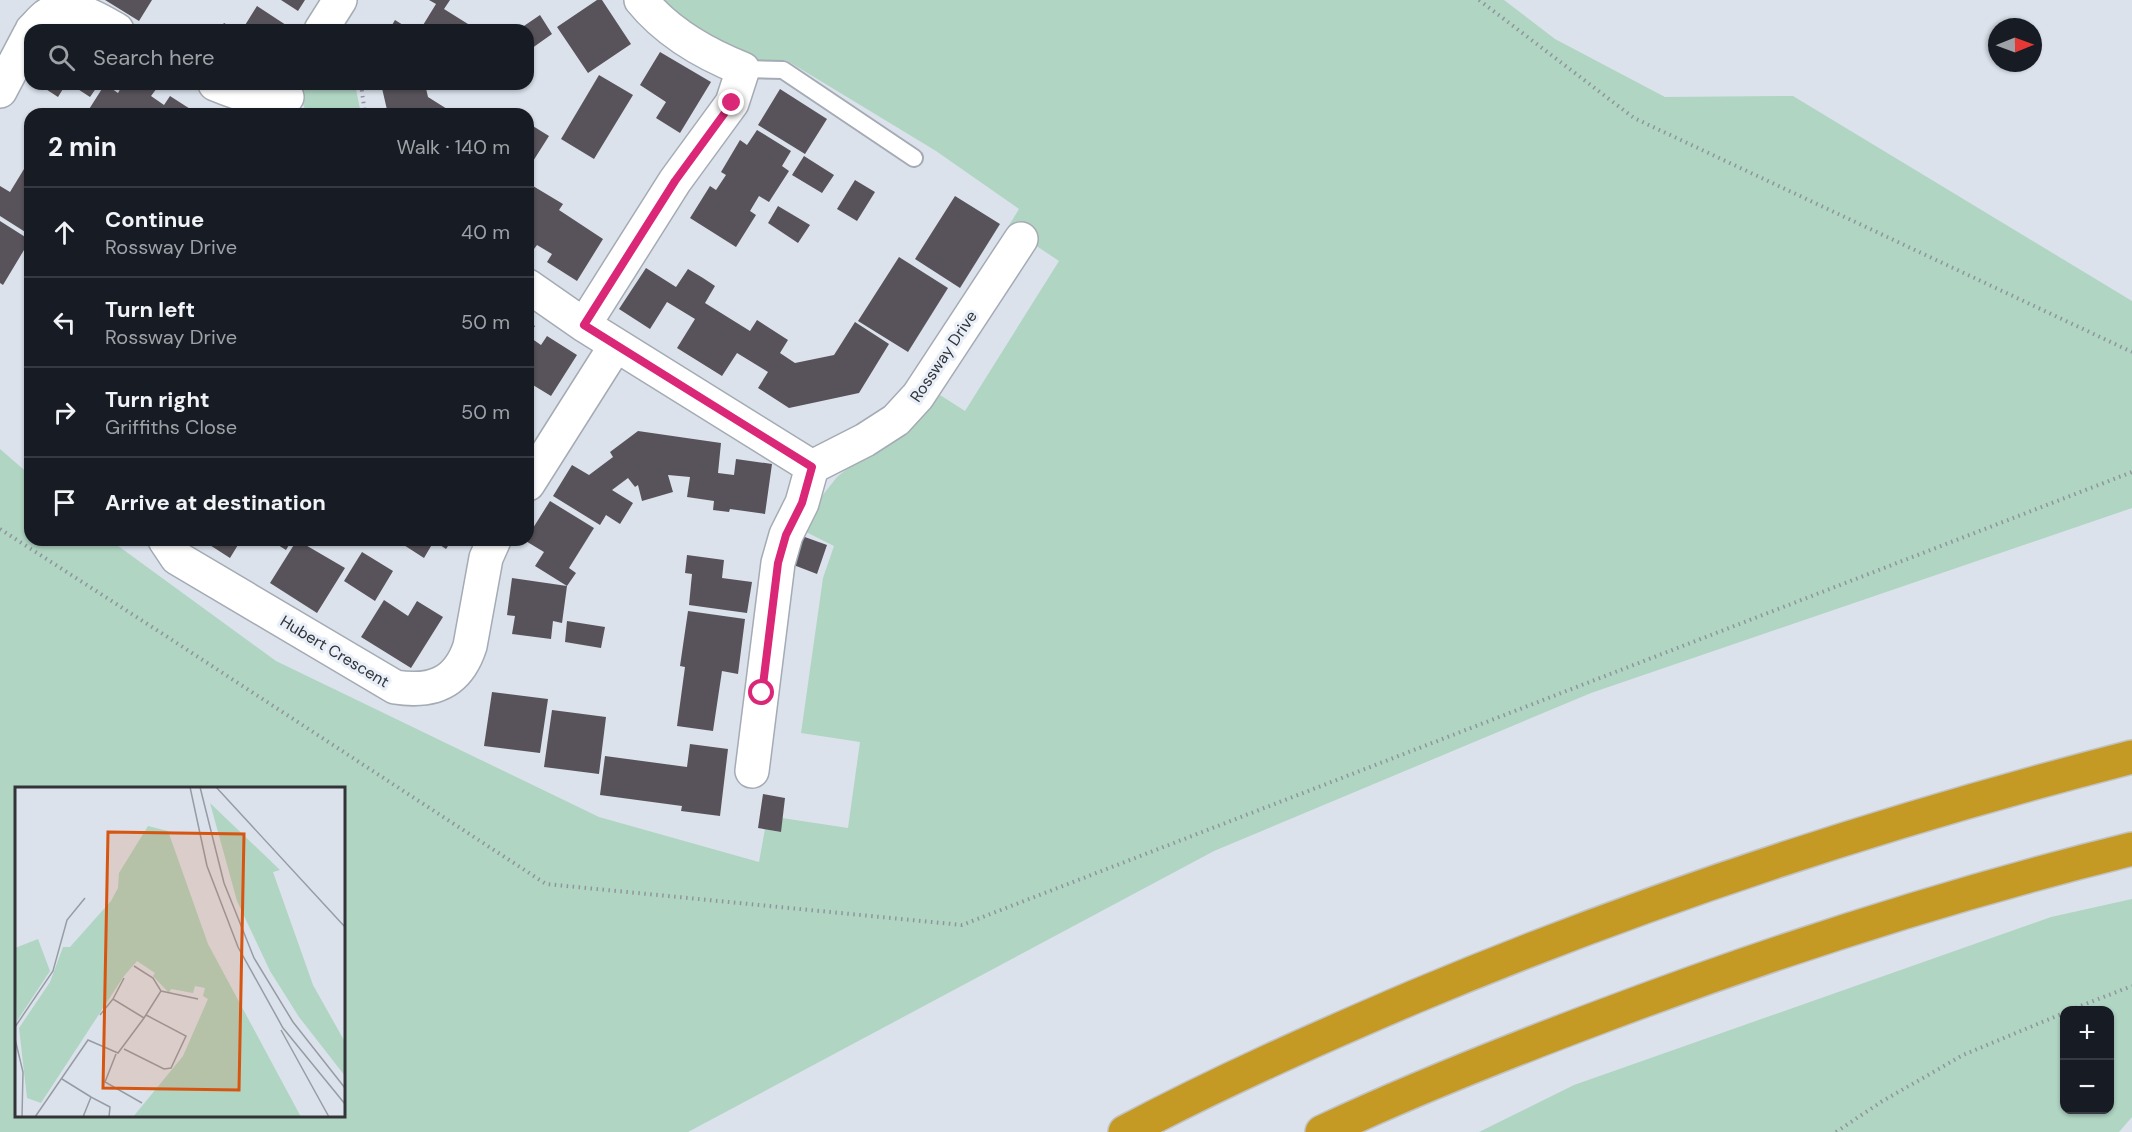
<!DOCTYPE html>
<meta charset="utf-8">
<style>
:root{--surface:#171b24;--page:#20242c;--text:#f1f3f6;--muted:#9ea1a6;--line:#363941}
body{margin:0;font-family:"DM Sans",sans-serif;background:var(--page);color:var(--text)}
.controls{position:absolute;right:18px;bottom:18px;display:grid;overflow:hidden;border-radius:12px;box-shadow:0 2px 4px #0004}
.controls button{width:54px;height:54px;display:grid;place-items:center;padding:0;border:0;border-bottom:2px solid var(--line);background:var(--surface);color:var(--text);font:30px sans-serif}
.compass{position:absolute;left:1988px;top:18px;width:54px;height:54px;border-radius:50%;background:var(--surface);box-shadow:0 2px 4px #0004;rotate:89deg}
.stop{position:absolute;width:18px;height:18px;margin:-14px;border:4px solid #db2777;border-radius:50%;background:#fff}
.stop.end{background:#db2777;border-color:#fff;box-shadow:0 2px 6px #0008}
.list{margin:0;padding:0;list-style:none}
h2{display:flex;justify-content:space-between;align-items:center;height:78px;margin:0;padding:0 24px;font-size:26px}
h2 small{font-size:20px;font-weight:400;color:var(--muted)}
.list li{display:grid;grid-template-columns:39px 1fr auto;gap:18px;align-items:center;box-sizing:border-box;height:90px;padding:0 24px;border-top:2px solid var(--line)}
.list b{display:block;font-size:22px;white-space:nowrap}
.list p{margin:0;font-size:20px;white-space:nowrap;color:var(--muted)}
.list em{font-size:20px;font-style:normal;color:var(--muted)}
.icon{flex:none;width:33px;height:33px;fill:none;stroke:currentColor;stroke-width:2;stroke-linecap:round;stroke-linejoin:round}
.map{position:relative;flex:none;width:2132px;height:1132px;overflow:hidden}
.search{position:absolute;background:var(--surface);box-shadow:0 2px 4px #0004;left:24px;top:24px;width:510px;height:66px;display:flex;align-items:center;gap:15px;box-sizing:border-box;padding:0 21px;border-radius:18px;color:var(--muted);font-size:22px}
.panel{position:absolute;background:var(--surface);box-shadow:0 2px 4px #0004;left:24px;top:108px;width:510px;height:438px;border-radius:18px}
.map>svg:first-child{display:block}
.green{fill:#b0d5c3;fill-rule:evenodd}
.building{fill:#58535b}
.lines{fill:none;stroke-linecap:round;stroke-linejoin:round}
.lane-casing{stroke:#a5abb4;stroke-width:20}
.street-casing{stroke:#a5abb4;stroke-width:36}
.highway-casing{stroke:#c2c2c3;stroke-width:36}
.path{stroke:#90959c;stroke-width:4;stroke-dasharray:1.5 4.5;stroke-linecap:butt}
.lane{stroke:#fff;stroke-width:16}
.street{stroke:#fff;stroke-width:33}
.highway{stroke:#c49a25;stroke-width:33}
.route{stroke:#db2777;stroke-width:8}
.labels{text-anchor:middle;stroke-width:6;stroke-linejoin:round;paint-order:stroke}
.street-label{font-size:16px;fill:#323438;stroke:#e9eff9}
.inset-road{fill:none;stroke:#979ca3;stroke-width:1.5}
.view{fill:#d65510;fill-opacity:0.15;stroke:#d65510;stroke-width:3}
.inset-edge{fill:none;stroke:#323438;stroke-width:3}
</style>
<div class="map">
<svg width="2132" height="1132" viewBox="0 0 2132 1132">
<rect width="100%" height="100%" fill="#dbe2eb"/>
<path class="green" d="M656,0H1504L1555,39L1665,97L1793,96L2132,301V508L1591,693L1214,851L688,1132H0V449L30,475V540H110L276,661L599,817L759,862L765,829L780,832L782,818L848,828L860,742L801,733L823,578L834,546L802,530L818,501L837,477L932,400L940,395L965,411L1059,261L1008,227L1019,209L936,151L786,60L752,61L722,50ZM16,788H344V1116H16Z
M306,84H355L361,114H308C301,105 300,94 306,84Z
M2132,899V1117L2119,1132H1479L1574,1085L2051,917ZM2110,1010V1110H2064V1010Z"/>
<path class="building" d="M105,0H152L139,21Z
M281,0H305L298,11Z
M429,0H450L444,9L468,24L464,30H420L436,4Z
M597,0H602L631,44L588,73L557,27Z
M257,6L289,27L288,30H242Z
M540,15L552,34L528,51V30H518Z
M395,20L411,30H389Z
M224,23L236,30H219Z
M660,52L711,82L680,133L656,118L666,102L640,85Z
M599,75L633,95L594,159L561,139Z
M38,84H66L58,97Z
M70,84H99L90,97Z
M105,84L118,93L123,84H150L157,88L151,96L164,105L170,96L198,114H86Z
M381,84H425L428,97L455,114H388Z
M780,89L827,119L805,154L758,125Z
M528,123L549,136L528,169Z
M757,130L791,151L782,166L789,171L769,202L759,196L750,211L756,215L736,247L690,218L710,186L716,190L726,175L721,172L740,140L747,145Z
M804,156L834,175L822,193L792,175Z
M24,169L30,173V235L0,216V186L10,192Z
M855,180L875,192L857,221L837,209Z
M528,183L563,204L559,210L603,239L577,281L547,262L552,254L537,245L534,249L528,246Z
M955,196L1000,224L960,288L915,259Z
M778,206L810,225L798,243L768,223Z
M0,221L30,240L3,285L0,283Z
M899,257L948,288L908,352L858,321Z
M646,268L676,287L688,269L703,278L715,286L705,303L750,331L757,320L788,340L780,353L795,363L834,355L855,322L889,344L859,393L789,408L758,388L768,372L737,353L722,376L677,348L695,319L667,302L650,329L619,309Z
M528,322L535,326L528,336L541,345L547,336L577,355L551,396L528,382Z
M638,431L721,443L718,473L734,475L736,459L772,464L765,514L730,509L729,512L713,510L714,501L687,497L690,477L668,475L673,492L642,501L638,485L635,487L628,478L612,490L633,503L620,524L606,515L600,525L553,496L572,465L589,475L613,457L610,452Z
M550,501L594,528L569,568L576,573L567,586L562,623L553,621L551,639L512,634L515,616L507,615L512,578L567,586L535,566L544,552L524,540H528V536Z
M802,536L827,545L817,574L791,564Z
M202,540H241L230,558Z
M270,540H292L286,550Z
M297,540L345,568L317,613L270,583Z
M396,540H452L446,549L434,541L424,558Z
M362,552L393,571L375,601L344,581Z
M687,555L724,560L722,578L752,582L747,613L689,605L692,574L685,573Z
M384,600L408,616L417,601L443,617L411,668L361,637Z
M688,611L745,619L738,674L722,671L713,731L677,726L685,667L680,666Z
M567,621L605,627L601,648L565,642Z
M492,692L548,699L540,753L484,746Z
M552,710L606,717L599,774L544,767Z
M690,744L728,749L720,816L681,811L682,806L600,795L605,756L687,767Z
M763,794L785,798L781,832L758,828Z"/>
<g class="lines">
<defs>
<path id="lane" d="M743,69L783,70L914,158"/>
<path id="street" d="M32,30C37,25 41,20 46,16C69,0 96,18 117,30
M321,30L340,0
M215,84C242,95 258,101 287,97
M0,91L30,34
M528,286L584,325L812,467L865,440L896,420L918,396L1021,239
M584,325L675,181L732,103L743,69C705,54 667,32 641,0
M528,484L616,345
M165,540L177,558L395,687C432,693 458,683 470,646L486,558L494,540
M752,771L778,563L786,535L802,503L812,467"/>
<path id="highway" d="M1125,1132C1219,1082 1316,1039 1414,997C1647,899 1887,820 2132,757
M1322,1132C1415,1088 1512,1050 1608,1014C1780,949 1954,893 2132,849"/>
</defs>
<use href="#lane" class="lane-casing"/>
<use href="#street" class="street-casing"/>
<use href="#highway" class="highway-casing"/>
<path class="path" d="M1479,0L1634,118L2132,352
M361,84L365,114
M0,529L166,636L546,884L962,925L2132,472
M2070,1010L2132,986
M1836,1132L1881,1102L1963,1055L2064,1013"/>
<use href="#lane" class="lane"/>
<use href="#street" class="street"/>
<use href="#highway" class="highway"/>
</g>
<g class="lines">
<path class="route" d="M732,103L675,181L584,325L812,467L802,503L786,535L778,563L762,693"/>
</g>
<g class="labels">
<g class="street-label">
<text transform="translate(943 356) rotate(-56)" y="6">Rossway Drive</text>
<text transform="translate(335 651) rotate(31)" y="6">Hubert Crescent</text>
</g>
</g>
<g transform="translate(15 787)">
<rect width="330" height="330" fill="#dbe2eb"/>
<path d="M195,16L265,83L258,85L298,198L330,255V289L284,230L255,184L222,114ZM133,39L153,44L193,157L286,330H118L168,269L193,212L188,209L190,201L180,199L178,206L156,202L154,206L138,189L140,186L122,174L109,189L26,316L12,311L4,241L35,195L48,160H55L96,114L103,101L104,86ZM23,152L35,184L2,234L0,161Z" fill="#b0d5c3"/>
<path class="inset-road" d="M175,0L192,79L223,160L268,241L330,317M185,0L209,96L239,171L278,235L330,301M201,0L330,140M146,204L183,212M98,212L109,191M85,228L98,212L129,231M0,240L38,184L52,133L70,111M266,243L314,330M0,252L8,285L7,330M109,262L149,282L156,281L171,249L131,228M101,267L90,295L127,316M47,292L76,310M20,330L73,253L103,266L129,231L146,204L138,191L119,179M68,330L76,310L95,320L94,330"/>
<path class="view" d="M93,45L229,47L224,303L88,301Z"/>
<rect width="330" height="330" class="inset-edge"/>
</g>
</svg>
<div class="controls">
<button>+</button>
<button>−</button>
</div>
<svg class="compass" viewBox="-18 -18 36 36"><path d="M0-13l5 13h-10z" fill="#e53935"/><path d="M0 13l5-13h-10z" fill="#9ea1a6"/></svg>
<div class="stop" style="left:762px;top:693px"></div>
<div class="stop end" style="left:732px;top:103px"></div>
<div class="search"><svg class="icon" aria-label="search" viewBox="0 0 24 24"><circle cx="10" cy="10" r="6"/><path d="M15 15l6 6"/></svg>Search here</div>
<section class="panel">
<h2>2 min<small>Walk · 140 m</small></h2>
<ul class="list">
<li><svg class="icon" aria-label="ahead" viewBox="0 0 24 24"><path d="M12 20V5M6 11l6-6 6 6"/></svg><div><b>Continue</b><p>Rossway Drive</p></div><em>40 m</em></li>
<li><svg class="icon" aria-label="left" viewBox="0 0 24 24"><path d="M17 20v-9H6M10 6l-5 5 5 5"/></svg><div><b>Turn left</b><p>Rossway Drive</p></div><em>50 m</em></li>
<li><svg class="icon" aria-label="right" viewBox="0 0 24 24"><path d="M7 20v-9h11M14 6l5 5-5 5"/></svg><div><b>Turn right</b><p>Griffiths Close</p></div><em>50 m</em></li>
<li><svg class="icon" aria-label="arrive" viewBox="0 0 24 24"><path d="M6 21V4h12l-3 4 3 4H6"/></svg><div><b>Arrive at destination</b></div></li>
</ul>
</section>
</div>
